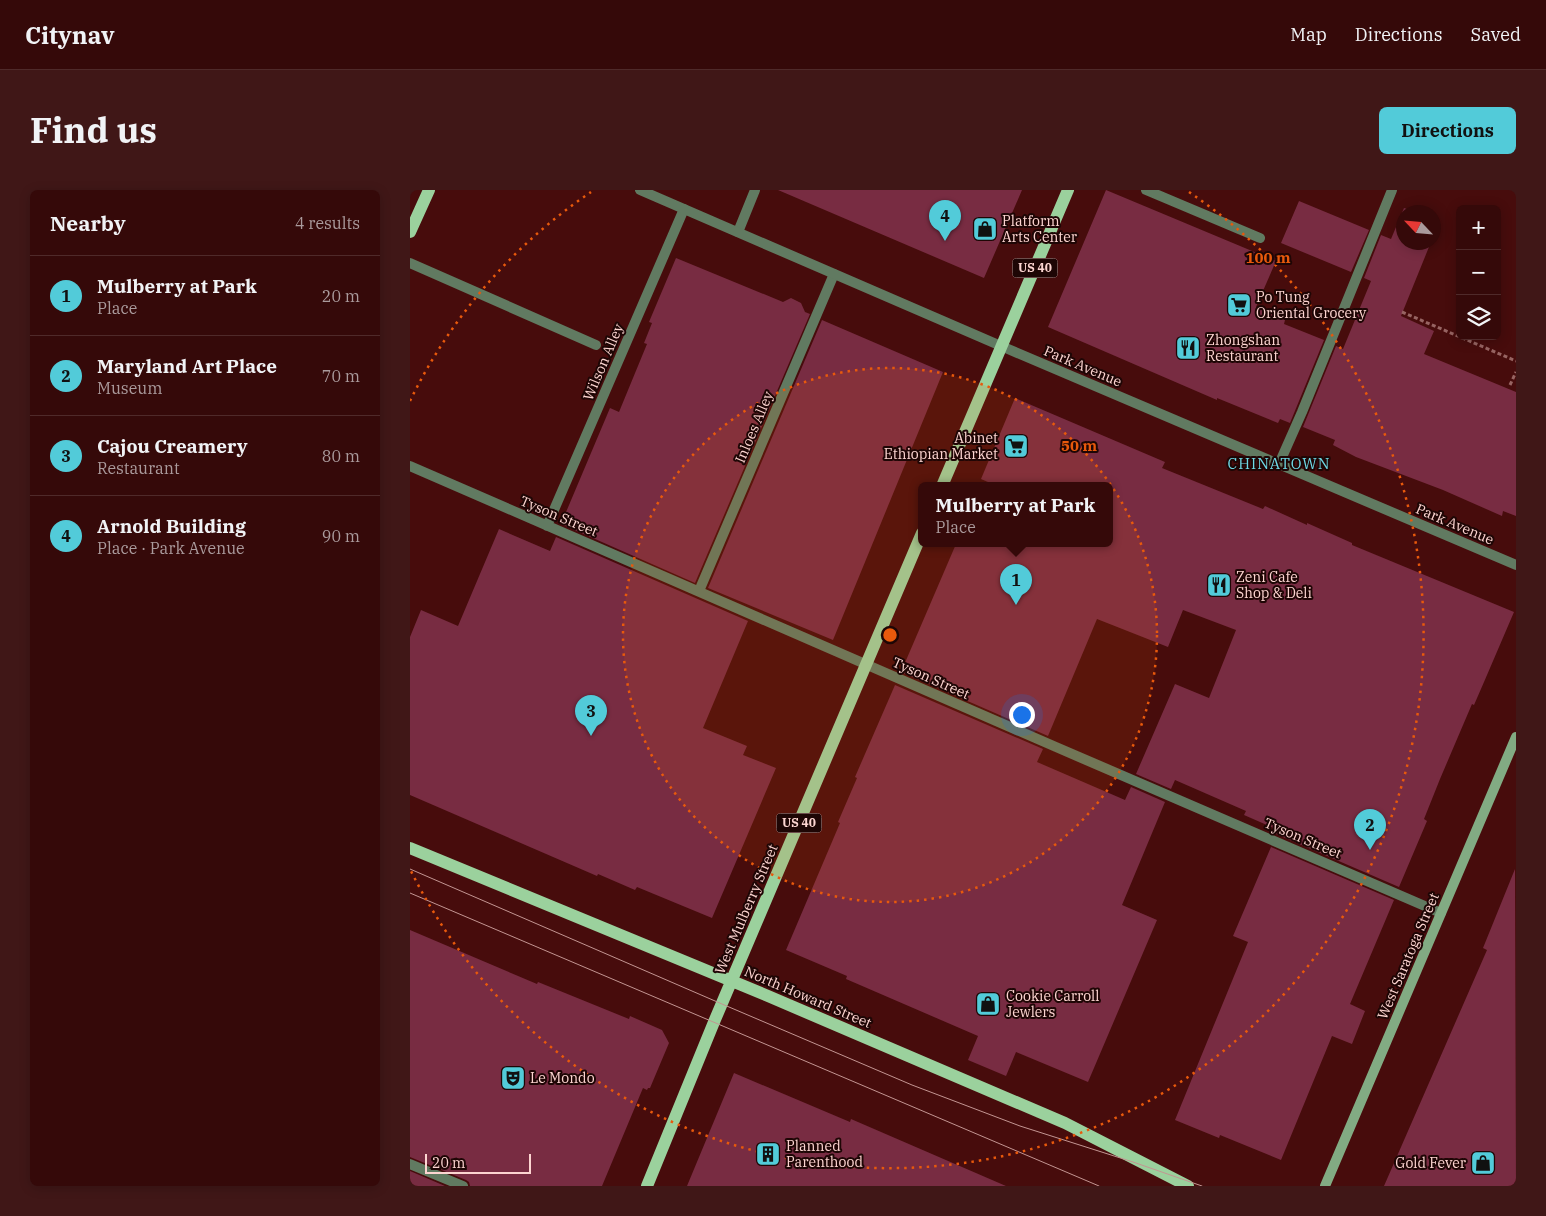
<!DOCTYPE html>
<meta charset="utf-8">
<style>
:root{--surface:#350909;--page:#401717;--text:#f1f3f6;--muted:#aa9a9c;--line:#4f2a2a;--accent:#52cbd9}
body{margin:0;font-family:"IBM Plex Serif",serif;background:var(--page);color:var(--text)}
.controls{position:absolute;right:15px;top:15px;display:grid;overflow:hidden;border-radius:8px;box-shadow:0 2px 12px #0003}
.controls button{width:45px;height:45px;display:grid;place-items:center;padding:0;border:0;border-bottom:1px solid var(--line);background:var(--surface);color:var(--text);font:25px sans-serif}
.compass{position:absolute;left:986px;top:15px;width:45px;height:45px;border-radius:50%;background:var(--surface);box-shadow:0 2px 12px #0003;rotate:296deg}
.scale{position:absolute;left:15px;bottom:12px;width:106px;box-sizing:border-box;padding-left:5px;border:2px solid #fdd5d1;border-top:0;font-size:14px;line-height:18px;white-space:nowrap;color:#fdd5d1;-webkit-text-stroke:4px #1e0605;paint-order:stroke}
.you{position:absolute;left:611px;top:524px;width:18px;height:18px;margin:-12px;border:4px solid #fff;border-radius:50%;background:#1a73e8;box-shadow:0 0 0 8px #1a73e833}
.badge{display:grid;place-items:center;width:32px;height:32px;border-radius:50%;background:var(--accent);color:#111;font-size:16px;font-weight:700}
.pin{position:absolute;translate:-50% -41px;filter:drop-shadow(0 1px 2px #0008)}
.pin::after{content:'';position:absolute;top:26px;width:18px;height:15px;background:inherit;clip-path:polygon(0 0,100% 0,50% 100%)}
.popup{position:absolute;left:508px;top:292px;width:195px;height:65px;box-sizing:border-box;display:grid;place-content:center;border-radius:8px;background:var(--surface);filter:drop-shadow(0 1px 4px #0005);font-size:16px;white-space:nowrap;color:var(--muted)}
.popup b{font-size:19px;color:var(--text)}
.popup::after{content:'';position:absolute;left:50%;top:100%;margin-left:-10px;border:10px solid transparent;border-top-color:var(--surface)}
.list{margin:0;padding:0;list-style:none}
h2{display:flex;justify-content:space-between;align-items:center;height:65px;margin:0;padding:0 20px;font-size:21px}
h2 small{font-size:16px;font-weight:400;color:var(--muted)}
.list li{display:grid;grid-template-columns:32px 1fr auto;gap:15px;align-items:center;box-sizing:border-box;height:80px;padding:0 20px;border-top:1px solid var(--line)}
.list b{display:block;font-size:19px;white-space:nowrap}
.list p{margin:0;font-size:16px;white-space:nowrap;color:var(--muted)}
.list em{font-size:16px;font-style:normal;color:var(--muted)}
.icon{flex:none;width:28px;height:28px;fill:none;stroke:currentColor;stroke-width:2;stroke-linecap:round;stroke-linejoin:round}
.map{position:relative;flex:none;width:1106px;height:996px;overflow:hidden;border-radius:8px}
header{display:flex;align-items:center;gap:30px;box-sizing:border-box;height:70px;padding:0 25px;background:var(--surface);border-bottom:1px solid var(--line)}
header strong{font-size:24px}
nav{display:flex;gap:28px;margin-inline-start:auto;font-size:18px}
.intro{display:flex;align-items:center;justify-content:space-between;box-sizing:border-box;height:120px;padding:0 30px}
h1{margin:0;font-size:35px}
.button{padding:12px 22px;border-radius:8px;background:var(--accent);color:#111;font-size:18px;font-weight:700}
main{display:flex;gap:30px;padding:0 30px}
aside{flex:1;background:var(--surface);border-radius:8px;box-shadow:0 2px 12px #0003}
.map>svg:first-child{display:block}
.building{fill:#782c42}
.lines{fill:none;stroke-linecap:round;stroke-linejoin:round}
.path{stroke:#976462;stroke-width:3;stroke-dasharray:4 2.5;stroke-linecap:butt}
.service{stroke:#617a61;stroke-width:10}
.tertiary{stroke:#617a61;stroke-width:10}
.secondary{stroke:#82ab83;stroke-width:10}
.primary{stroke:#9bd19d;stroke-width:12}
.tram{stroke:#c39592;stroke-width:1}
.ring{fill:none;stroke:#e8590c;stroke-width:2.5;stroke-dasharray:2.5 5}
.labels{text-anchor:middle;stroke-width:4;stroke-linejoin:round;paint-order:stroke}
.shield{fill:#1e0605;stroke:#ba9794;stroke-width:1}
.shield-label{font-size:12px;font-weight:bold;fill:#fdd5d1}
.poi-label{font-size:14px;fill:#fdd5d1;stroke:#1e0605;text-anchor:start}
.street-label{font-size:14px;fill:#fdd5d1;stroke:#1e0605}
.neighbourhood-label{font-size:15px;letter-spacing:1px;fill:#6ed9e5;stroke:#1e0605}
.centre{fill:#e8590c;stroke:#1e0605;stroke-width:2.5}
.ring-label{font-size:15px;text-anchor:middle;font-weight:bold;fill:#e8590c;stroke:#1e0605;stroke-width:4;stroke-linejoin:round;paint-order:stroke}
</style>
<header>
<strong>Citynav</strong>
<nav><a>Map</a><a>Directions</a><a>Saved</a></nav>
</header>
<div class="intro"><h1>Find us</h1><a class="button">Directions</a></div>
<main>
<aside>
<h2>Nearby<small>4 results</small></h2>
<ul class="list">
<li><span class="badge">1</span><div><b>Mulberry at Park</b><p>Place</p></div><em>20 m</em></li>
<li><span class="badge">2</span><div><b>Maryland Art Place</b><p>Museum</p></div><em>70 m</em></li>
<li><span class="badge">3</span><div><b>Cajou Creamery</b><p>Restaurant</p></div><em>80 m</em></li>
<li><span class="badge">4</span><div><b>Arnold Building</b><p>Place · Park Avenue</p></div><em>90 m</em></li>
</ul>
</aside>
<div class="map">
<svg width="1106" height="996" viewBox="0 0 1106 996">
<rect width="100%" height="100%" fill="#470c0c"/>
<path class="building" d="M368,0H612L574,88Z
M696,0L866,71L846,117L875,130L874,134L914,150L880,233L870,229L868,233L807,208V210L638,137Z
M889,11L959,40L941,82L871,53Z
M994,18L1006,22H994V52H1021L991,126L1024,141L1014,164L1106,202V326L1093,321L1092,326L1033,300L946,267L923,255L925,250L893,237L926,156L933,159L961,91L954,88L971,45L981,49Z
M266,68L373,112L381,108L391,113L395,122L400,124L285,393L151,334L200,218L209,222L237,154L234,153L242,133L239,132Z
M412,130L533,182L423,450L298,398Z
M605,208L755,272L752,278L853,319L855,316L897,335V333L942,353V355L1104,422L1074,492L1064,515L1062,514L1030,589L1014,629L1017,631L989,697L866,644L868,640L834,625L836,621L765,590L761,599L726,584L765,494L799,508L826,440L773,420L758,457L687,429L638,546L491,482L546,354H700V296H587L571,289Z
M89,339L140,361L146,347L338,431L293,538L337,556L333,565L366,578L302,728L227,697L225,700L188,684L187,686L0,605V447L11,420L48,436Z
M485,495L633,559L627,572L715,610L721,597L755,612L712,715L747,730L678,892L606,862L596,886L558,870L568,846L436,789L437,786L376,760L430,633L428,632L447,588L445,587Z
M861,657L984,710L940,814L955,821L942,854L922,846L871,970L810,945L809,948L765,930L838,752L823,746Z
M1105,679L1106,996H974L1077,760L1073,758Z
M0,740L127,794L128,792L219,829L220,826L252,840L259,853L240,898H238L237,900L233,898L192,996H60L59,992L56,990L0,967Z
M324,883L440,932L441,929L596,996H277Z
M0,981L35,996H0Z"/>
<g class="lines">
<path class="path" d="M992,122L1106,171
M1100,195L1106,182"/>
<path class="service" d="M736,0L850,48
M328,42L345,0
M0,73L186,155
M869,274L892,222L982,0
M0,276L646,557L1031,723
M137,336L274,19
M289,401L424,84
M0,974L53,996"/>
<path class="tertiary" d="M230,0L591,156L1106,375"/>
<path class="secondary" d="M915,996L1106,547"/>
<path class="primary" d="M0,42L19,0
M532,296L658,0
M0,658L358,806L655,933L778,996
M237,996L304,832L512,343"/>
<path class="tram" d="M0,679L312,814L502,895L610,936L723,972L792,996
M0,703L689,996"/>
</g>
<circle cx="480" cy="445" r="267" fill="#e8590c" fill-opacity=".12"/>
<g class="ring">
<circle cx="480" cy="445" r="267"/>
<path d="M0 211A534 534 0 0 1 181 2M779 2A534 534 0 1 1 0 679"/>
</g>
<defs>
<symbol id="shop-square" viewBox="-11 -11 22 22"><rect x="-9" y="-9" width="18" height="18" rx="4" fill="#52cbd9" stroke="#1e0605"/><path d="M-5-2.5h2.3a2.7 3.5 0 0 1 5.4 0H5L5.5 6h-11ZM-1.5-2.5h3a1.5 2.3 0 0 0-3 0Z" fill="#111"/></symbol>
<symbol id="supermarket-square" viewBox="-11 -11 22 22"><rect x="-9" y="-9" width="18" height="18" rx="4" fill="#52cbd9" stroke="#1e0605"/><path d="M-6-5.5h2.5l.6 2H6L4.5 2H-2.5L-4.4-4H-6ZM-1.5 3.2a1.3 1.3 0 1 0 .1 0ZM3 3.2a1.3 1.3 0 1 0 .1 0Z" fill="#111"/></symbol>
<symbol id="restaurant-square" viewBox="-11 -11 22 22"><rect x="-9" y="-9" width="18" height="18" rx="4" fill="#52cbd9" stroke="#1e0605"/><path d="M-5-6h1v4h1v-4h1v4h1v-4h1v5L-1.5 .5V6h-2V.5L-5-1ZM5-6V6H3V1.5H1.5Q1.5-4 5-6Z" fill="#111"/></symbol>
<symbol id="theatre-square" viewBox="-11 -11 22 22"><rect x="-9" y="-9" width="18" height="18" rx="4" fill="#52cbd9" stroke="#1e0605"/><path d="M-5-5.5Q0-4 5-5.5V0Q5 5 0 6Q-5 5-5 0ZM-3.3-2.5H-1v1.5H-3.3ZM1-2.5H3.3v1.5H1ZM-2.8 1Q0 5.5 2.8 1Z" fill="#111"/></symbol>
<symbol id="building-square" viewBox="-11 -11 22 22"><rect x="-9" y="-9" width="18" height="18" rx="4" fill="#52cbd9" stroke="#1e0605"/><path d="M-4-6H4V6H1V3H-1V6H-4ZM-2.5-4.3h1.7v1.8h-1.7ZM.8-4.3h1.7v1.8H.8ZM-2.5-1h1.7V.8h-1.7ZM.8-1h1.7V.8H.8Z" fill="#111"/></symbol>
</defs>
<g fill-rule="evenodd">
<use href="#shop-square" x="561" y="25" width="28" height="28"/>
<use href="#supermarket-square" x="815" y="101" width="28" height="28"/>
<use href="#restaurant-square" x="764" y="144" width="28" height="28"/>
<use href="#supermarket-square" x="592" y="242" width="28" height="28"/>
<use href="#restaurant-square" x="795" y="381" width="28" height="28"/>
<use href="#shop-square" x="564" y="800" width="28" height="28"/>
<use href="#theatre-square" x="89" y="874" width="28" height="28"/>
<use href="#building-square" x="344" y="950" width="28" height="28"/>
<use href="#shop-square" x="1059" y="959" width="28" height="28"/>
</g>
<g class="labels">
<g class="shield">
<rect x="602.5" y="68.5" width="45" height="19" rx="4"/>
<rect x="366.5" y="623.5" width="45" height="19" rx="4"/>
</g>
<g class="shield-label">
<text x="625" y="82">US 40</text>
<text x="389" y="637">US 40</text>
</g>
<g class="poi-label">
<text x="592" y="36">Platform<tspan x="592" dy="16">Arts Center</tspan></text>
<text x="846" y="112">Po Tung<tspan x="846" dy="16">Oriental Grocery</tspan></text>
<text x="796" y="155">Zhongshan<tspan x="796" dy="16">Restaurant</tspan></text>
<text x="588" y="253" text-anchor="end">Abinet<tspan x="588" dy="16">Ethiopian Market</tspan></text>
<text x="826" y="392">Zeni Cafe<tspan x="826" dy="16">Shop &amp; Deli</tspan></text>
<text x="596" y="811">Cookie Carroll<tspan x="596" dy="16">Jewlers</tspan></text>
<text x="120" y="893">Le Mondo</text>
<text x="376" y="961">Planned<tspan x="376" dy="16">Parenthood</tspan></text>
<text x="1056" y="978" text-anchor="end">Gold Fever</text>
</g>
<g class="street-label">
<text transform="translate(193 172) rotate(-67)" y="5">Wilson Alley</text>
<text transform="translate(673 176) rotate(23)" y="5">Park Avenue</text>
<text transform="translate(344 237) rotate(-67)" y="5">Inloes Alley</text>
<text transform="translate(149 326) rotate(23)" y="5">Tyson Street</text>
<text transform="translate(1045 334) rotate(23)" y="5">Park Avenue</text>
<text transform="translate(521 488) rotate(24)" y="5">Tyson Street</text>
<text transform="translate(893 648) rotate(23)" y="5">Tyson Street</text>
<text transform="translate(336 719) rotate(-67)" y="5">West Mulberry Street</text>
<text transform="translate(998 766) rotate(-67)" y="5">West Saratoga Street</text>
<text transform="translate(398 807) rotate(23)" y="5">North Howard Street</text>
</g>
<g class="neighbourhood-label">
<text x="869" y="279">CHINATOWN</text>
</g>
</g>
<circle cx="480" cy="445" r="8" class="centre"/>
<g class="ring-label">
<text x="858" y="73">100 m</text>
<text x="669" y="261">50 m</text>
</g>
</svg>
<div class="controls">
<button>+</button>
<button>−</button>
<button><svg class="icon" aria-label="layers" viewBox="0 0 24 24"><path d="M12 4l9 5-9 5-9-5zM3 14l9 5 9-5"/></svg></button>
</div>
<svg class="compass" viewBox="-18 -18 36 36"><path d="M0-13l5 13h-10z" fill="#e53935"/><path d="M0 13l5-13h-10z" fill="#aa9a9c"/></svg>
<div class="scale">20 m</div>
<div class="you"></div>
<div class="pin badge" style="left:606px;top:415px">1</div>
<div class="popup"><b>Mulberry at Park</b>Place</div>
<div class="pin badge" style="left:960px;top:660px">2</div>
<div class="pin badge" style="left:181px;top:546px">3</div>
<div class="pin badge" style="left:535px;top:51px">4</div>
</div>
</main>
